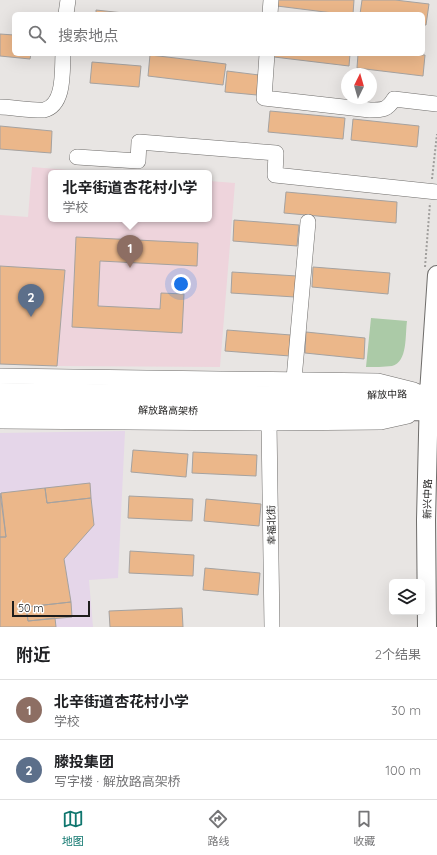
<!DOCTYPE html>
<html lang="zh">
<meta charset="utf-8">
<style>
:root{--surface:#fff;--page:#f2f2f2;--text:#202124;--muted:#757577;--line:#e0e0e0;--accent:#0f766e}
body{margin:0;font-family:Quicksand,"Noto Sans SC",sans-serif;background:var(--page);color:var(--text)}
.controls{position:absolute;right:12px;bottom:12px;display:grid;overflow:hidden;border-radius:6px;box-shadow:0 4px 16px #0002}
.controls button{width:36px;height:36px;display:grid;place-items:center;padding:0;border:0;border-bottom:1px solid var(--line);background:var(--surface);color:var(--text);font:20px sans-serif}
.compass{position:absolute;left:341px;top:68px;width:36px;height:36px;border-radius:50%;background:var(--surface);box-shadow:0 4px 16px #0002;rotate:5deg}
.scale{position:absolute;left:12px;bottom:10px;width:78px;box-sizing:border-box;padding-left:4px;border:2px solid #1e1d1c;border-top:0;font-size:11px;line-height:14px;white-space:nowrap;color:#1e1d1c;-webkit-text-stroke:3px #fff;paint-order:stroke}
.you{position:absolute;left:181px;top:284px;width:14px;height:14px;margin:-10px;border:3px solid #fff;border-radius:50%;background:#1a73e8;box-shadow:0 0 0 6px #1a73e833}
.badge{display:grid;place-items:center;width:26px;height:26px;border-radius:50%;background:var(--accent);color:#fff;font-size:13px;font-weight:700}
.pin{position:absolute;translate:-50% -33px;filter:drop-shadow(0 1px 2px #0008)}
.pin::after{content:'';position:absolute;top:21px;width:14px;height:12px;background:inherit;clip-path:polygon(0 0,100% 0,50% 100%)}
.popup{position:absolute;left:48px;top:170px;width:164px;height:52px;box-sizing:border-box;display:grid;place-content:center;border-radius:6px;background:var(--surface);filter:drop-shadow(0 1px 3px #0005);font-size:13px;white-space:nowrap;color:var(--muted)}
.popup b{font-size:15px;color:var(--text)}
.popup::after{content:'';position:absolute;left:50%;top:100%;margin-left:-8px;border:8px solid transparent;border-top-color:var(--surface)}
.list{margin:0;padding:0;list-style:none}
h2{display:flex;justify-content:space-between;align-items:center;height:52px;margin:0;padding:0 16px;font-size:17px}
h2 small{font-size:13px;font-weight:400;color:var(--muted)}
.list li{display:grid;grid-template-columns:26px 1fr auto;gap:12px;align-items:center;box-sizing:border-box;height:60px;padding:0 16px;border-top:1px solid var(--line)}
.list b{display:block;font-size:15px;white-space:nowrap}
.list p{margin:0;font-size:13px;white-space:nowrap;color:var(--muted)}
.list em{font-size:13px;font-style:normal;color:var(--muted)}
.icon{flex:none;width:22px;height:22px;fill:none;stroke:currentColor;stroke-width:2;stroke-linecap:round;stroke-linejoin:round}
.map{position:relative;flex:none;width:437px;height:627px;overflow:hidden}
.search{position:absolute;background:var(--surface);box-shadow:0 4px 16px #0002;left:12px;right:12px;top:12px;height:44px;display:flex;align-items:center;gap:10px;box-sizing:border-box;padding:0 14px;border-radius:6px;color:var(--muted);font-size:15px}
.sheet{height:172px;background:var(--surface)}
nav{display:flex;justify-content:space-around;align-items:center;box-sizing:border-box;height:56px;border-top:1px solid var(--line);background:var(--surface);font-size:11px;color:var(--muted)}
nav a{display:grid;justify-items:center;gap:2px}
nav .on{color:var(--accent)}
.map>svg:first-child{display:block}
.commercial{fill:#e5d6e9}
.education{fill:#eed4dc}
.green{fill:#abcaa7}
.building{fill:#ebb78a;stroke:#a5a2a0}
.lines{fill:none;stroke-linecap:round;stroke-linejoin:round}
.minor-casing{stroke:#6f6d6b;stroke-width:16}
.major-casing{stroke:#6f6d6b;stroke-width:20}
.path{stroke:#a19f9d;stroke-width:2;stroke-dasharray:2 2;stroke-linecap:butt}
.minor{stroke:#fff;stroke-width:15}
.major{stroke:#fff;stroke-width:18}
.labels{text-anchor:middle;stroke-width:4;stroke-linejoin:round;paint-order:stroke}
.street-label{font-size:10px;fill:#1e1d1c;stroke:#fff}
</style>
<div class="map">
<svg width="437" height="627" viewBox="0 0 437 627">
<rect width="100%" height="100%" fill="#e8e5e3"/>
<path class="commercial" d="M125,431L118,578L89,580L93,627H0V433Z"/>
<path class="education" d="M32,167L103,173H51V219H209V181L235,183L220,367L57,366L65,270L0,266V215L28,217Z"/>
<path class="green" d="M371,318L407,321C405,335 408,362 392,366C384,367 374,367 366,367Z"/>
<path class="building" d="M278,0H354L353,14H341L277,6Z
M362,0H395L429,4L426,25H423V14H360Z
M96,10L133,14H96Z
M0,34L14,35V54H31L30,59L0,56Z
M274,54H350L349,66L274,57Z
M358,54L425,55L423,76L357,68Z
M150,55L226,64L223,85L148,76Z
M92,62L141,66L139,87L90,83Z
M227,71L259,75L257,95L225,92Z
M270,111L345,118L343,139L268,132Z
M353,119L419,126L417,147L351,140Z
M0,126L52,131L51,153L0,149Z
M286,192L397,202L396,223L284,213Z
M234,220L299,225L297,246L233,241Z
M76,237L198,243L197,266L100,261L98,306L160,309L161,293L184,294L182,333L72,327Z
M0,266L65,270L57,366L0,364Z
M313,267L390,273L388,294L312,287Z
M232,272L297,276L295,297L231,293Z
M227,330L291,335L290,356L225,351Z
M306,332L365,338L364,359L305,353Z
M133,450L188,454L186,477L131,472Z
M193,452L257,455L256,476L192,473Z
M90,483L91,498L47,503L45,488Z
M45,488L47,503L91,498L94,525L64,559L71,602L26,607L28,621L55,618L56,627H0V537H6L1,493Z
M0,493L6,537H0Z
M129,496L193,499L192,521L128,518Z
M206,499L261,504L259,526L204,521Z
M130,551L194,555L193,576L129,573Z
M205,568L260,573L258,595L203,590Z
M71,602L72,617L28,621L26,607Z
M182,608L183,627H110L109,611Z"/>
<g class="lines">
<defs>
<path id="minor" d="M66,14L68,0
M270,14L271,0
M267,54L264,98L370,110C383,110 387,110 394,99L437,104
M0,107C9,107 36,111 44,110C65,105 62,71 63,54
M77,157L138,161L139,142L276,153L275,175L437,192
M0,376L378,381L414,390
M294,379L308,222
M0,421L269,423L381,422L408,416
M269,423L272,627"/>
<path id="major" d="M0,392L336,396L437,393
M0,408L336,412L437,411
M427,627L426,520L429,393L437,275"/>
</defs>
<use href="#minor" class="minor-casing"/>
<use href="#major" class="major-casing"/>
<path class="path" d="M432,179L437,134
M425,267L430,203"/>
<use href="#minor" class="minor"/>
<use href="#major" class="major"/>
</g>
<g class="labels">
<g class="street-label">
<text transform="translate(387 394) rotate(-2)" y="4">解放中路</text>
<text transform="translate(168 410) rotate(1)" y="4">解放路高架桥</text>
<text transform="translate(427 499) rotate(-89)" y="4">新兴中路</text>
<text transform="translate(271 525) rotate(-91)" y="4">幸福北街</text>
</g>
</g>
</svg>
<div class="controls">
<button><svg class="icon" aria-label="layers" viewBox="0 0 24 24"><path d="M12 4l9 5-9 5-9-5zM3 14l9 5 9-5"/></svg></button>
</div>
<svg class="compass" viewBox="-18 -18 36 36"><path d="M0-13l5 13h-10z" fill="#e53935"/><path d="M0 13l5-13h-10z" fill="#757577"/></svg>
<div class="scale">50 m</div>
<div class="you"></div>
<div class="pin badge" style="left:130px;top:268px;background:#8d6e63">1</div>
<div class="popup"><b>北辛街道杏花村小学</b>学校</div>
<div class="pin badge" style="left:31px;top:317px;background:#5c6f8a">2</div>
<div class="search"><svg class="icon" aria-label="search" viewBox="0 0 24 24"><circle cx="10" cy="10" r="6"/><path d="M15 15l6 6"/></svg>搜索地点</div>
</div>
<section class="sheet">
<h2>附近<small>2个结果</small></h2>
<ul class="list">
<li><span class="badge" style="background:#8d6e63">1</span><div><b>北辛街道杏花村小学</b><p>学校</p></div><em>30 m</em></li>
<li><span class="badge" style="background:#5c6f8a">2</span><div><b>滕投集团</b><p>写字楼 · 解放路高架桥</p></div><em>100 m</em></li>
</ul>
</section>
<nav>
<a class="on"><svg class="icon" aria-label="map" viewBox="0 0 24 24"><path d="M3 6l6-2 6 2 6-2v14l-6 2-6-2-6 2zM9 4v14M15 6v14"/></svg>地图</a>
<a><svg class="icon" aria-label="directions" viewBox="0 0 24 24"><path d="M12 3l9 9-9 9-9-9zM9 14v-3h6M13 9l2 2-2 2"/></svg>路线</a>
<a><svg class="icon" aria-label="saved" viewBox="0 0 24 24"><path d="M7 4h10v16l-5-4-5 4z"/></svg>收藏</a>
</nav>
